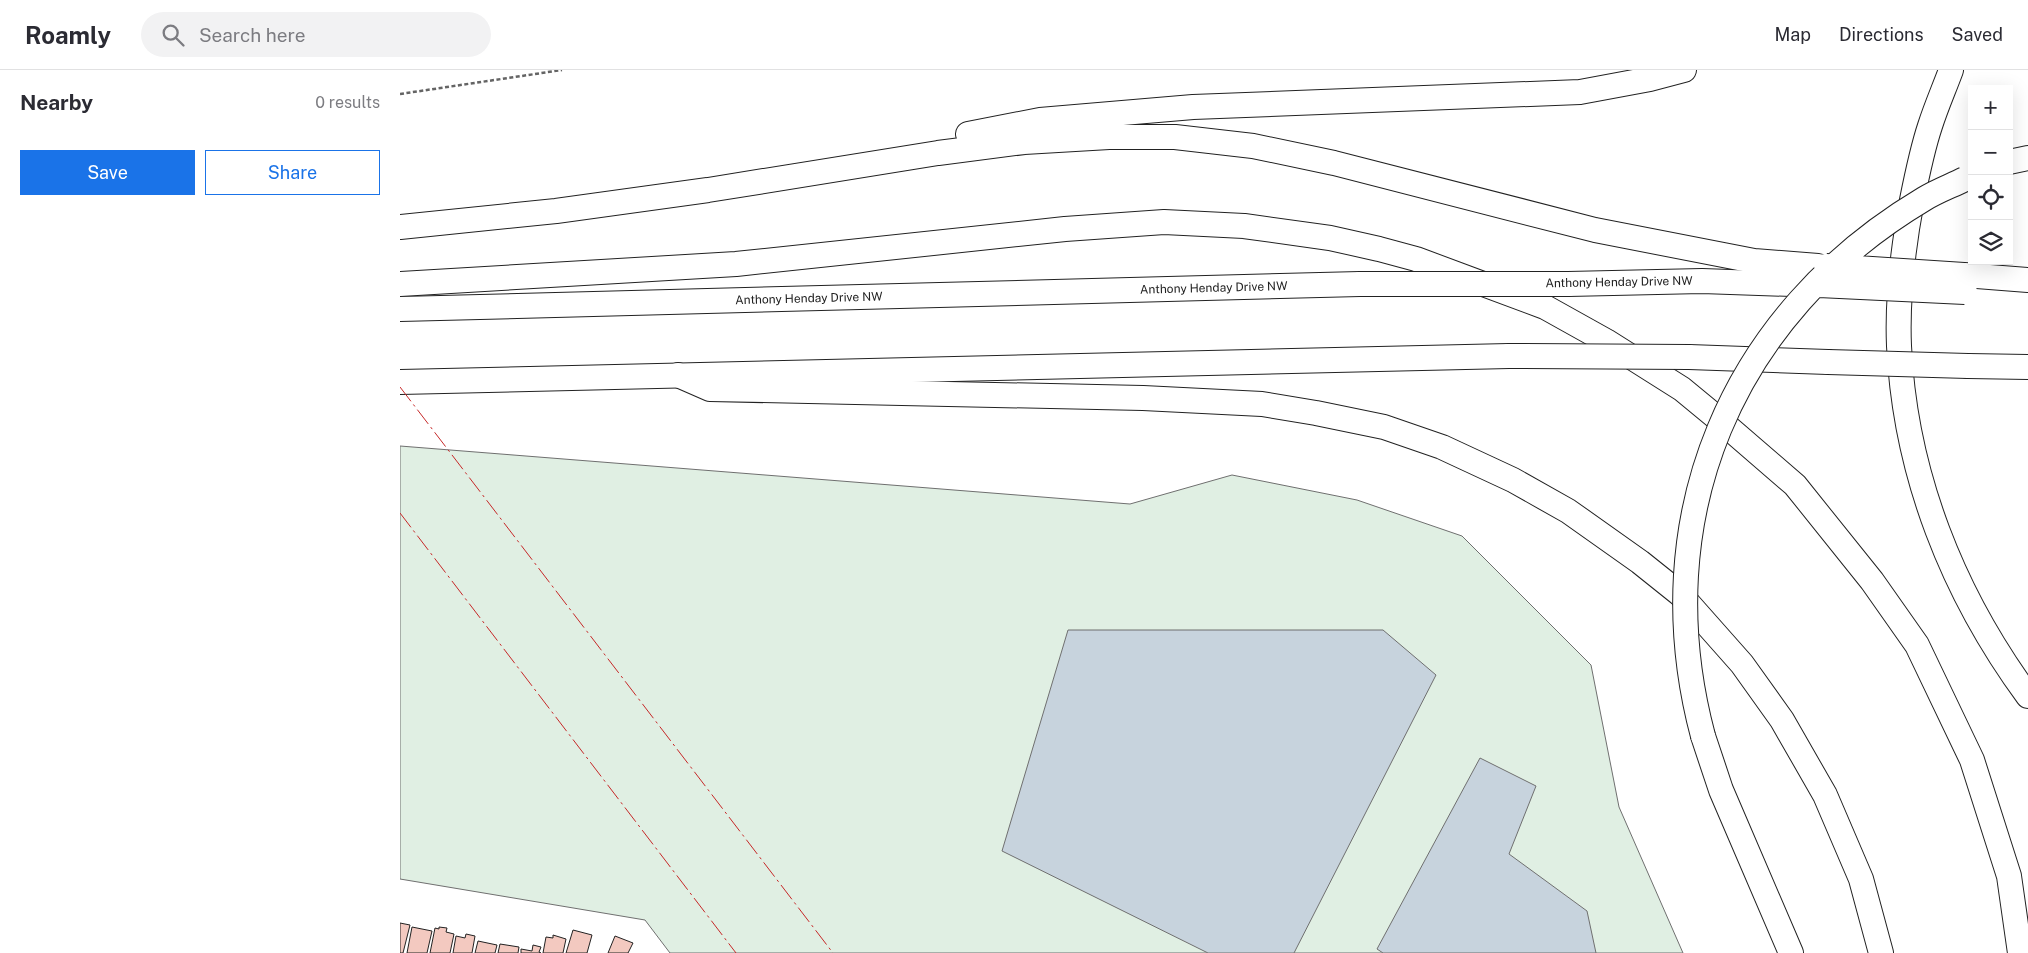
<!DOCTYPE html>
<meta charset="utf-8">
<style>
:root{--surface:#fff;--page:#f2f2f3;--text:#2b2b33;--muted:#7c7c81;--line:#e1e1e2;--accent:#1a73e8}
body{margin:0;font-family:"Public Sans",sans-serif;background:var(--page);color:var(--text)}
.controls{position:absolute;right:15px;top:15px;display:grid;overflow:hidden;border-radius:0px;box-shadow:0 5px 20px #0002}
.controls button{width:45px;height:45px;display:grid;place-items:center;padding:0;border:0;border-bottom:1px solid var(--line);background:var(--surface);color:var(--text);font:25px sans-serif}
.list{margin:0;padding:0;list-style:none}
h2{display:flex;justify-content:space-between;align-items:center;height:65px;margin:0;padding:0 20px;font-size:21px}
h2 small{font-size:16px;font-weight:400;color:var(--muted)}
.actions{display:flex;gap:10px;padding:15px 20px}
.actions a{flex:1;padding:11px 0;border:1px solid var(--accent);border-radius:0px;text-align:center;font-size:18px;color:var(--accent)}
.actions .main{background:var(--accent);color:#fff}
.icon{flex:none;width:28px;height:28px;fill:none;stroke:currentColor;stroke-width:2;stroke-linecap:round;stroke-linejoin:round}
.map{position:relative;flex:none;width:1628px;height:883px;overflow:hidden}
header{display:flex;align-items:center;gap:30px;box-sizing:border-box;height:70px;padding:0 25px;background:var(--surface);border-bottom:1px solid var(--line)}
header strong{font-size:24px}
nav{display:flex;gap:28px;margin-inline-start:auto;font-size:18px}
.search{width:350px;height:45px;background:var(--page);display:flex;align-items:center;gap:12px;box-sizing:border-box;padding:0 18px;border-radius:28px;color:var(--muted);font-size:19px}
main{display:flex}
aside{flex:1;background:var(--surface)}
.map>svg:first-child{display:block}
.green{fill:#e0efe3;stroke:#6f6f6f}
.water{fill:#c7d3dd;stroke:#6f6f6f}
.building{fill:#f3c9c0;stroke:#222}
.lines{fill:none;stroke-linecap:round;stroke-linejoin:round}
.highway-casing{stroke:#222;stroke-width:26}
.path{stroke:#646464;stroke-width:2.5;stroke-dasharray:4 2.5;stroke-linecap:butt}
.highway{stroke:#fff;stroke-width:24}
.highway-bridge-casing{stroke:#222;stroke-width:26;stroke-linecap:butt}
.highway-bridge{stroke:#fff;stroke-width:24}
.power{stroke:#c62828;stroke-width:1;stroke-dasharray:18 4 2.5 4;stroke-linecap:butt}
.labels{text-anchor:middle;stroke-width:4;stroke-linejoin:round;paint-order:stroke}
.street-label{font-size:12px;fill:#222;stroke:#fff}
</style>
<header>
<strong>Roamly</strong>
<div class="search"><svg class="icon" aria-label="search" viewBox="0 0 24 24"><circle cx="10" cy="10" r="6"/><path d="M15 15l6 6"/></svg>Search here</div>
<nav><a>Map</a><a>Directions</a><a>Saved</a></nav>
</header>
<main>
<aside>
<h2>Nearby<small>0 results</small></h2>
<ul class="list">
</ul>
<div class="actions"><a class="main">Save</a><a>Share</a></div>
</aside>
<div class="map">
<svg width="1628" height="883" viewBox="0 0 1628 883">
<rect width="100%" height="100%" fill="#fff"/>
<path class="green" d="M0,376L730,434L832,405L957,430L1062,466L1191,595L1219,737L1283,883H270L245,850L0,809Z"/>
<path class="water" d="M668,560H983L1036,605L894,883H808L602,781Z
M1080,688L1136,716L1109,784L1187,841L1196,883H983L977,879Z"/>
<path class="building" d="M0,853L10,855L3,883H0Z
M12,857L32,861L27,883H7Z
M39,857L47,858L46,862L54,864L50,883H30L35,858L39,859Z
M173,860L192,865L187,883H166Z
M66,864L75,866L72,883H53L56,866L65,868Z
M153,865L166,869L163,883H143L146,867L153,868Z
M215,866L233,873L228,883H208Z
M78,871L97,875L95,883H75Z
M100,874L119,877L118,883H98Z
M133,875L141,877L139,882L141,883H121V879L132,881Z"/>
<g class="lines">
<defs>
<g id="highway">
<path d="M1551,0C1544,19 1536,37 1530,56C1522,80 1517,105 1512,130C1503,178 1497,228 1499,276C1505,404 1553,524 1628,626"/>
<path d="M568,64L640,50L793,37L1180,22L1250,9L1284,0"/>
<path d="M1609,92L1628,88"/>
<path d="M0,157L156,141L308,120L538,83L624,72L709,67H775L853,76L934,93L1195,160L1354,191L1418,196"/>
<path d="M1564,205L1628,210"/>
<path d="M0,214L336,194L665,159L764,152L844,156L930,168L979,179L1016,189L1145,237L1206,271L1282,319L1322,352L1395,415L1472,511L1517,575L1572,690L1609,806L1620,883"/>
<path d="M1168,214L1302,211L1419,215"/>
<path id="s1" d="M0,239L960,214"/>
<path d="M1289,287L1428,292"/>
<path d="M1568,296L1628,297"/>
<path d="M278,305L310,319L743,328L862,334L916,343L984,357L1042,377L1113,410L1168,441L1240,492L1280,524L1342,594L1382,650L1425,725L1461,809L1481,883"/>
<path d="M0,312L1109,286"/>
<path d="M1303,666L1321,720L1391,883"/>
</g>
</defs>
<use href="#highway" class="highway-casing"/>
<path class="path" d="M0,24L162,0"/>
<use href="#highway" class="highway"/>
<defs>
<path id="highway-bridge" d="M1426,196L1564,205
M960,214H1168
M1419,215L1565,222
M1109,286L1289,287
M1428,292L1568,296
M1303,666C1245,448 1331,244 1524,129C1537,121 1551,116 1565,109"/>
</defs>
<use href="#highway-bridge" class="highway-bridge-casing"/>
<use href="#highway-bridge" class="highway-bridge"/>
<path class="power" d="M0,317L433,883
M0,443L336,883"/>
</g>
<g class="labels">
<g class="street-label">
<text transform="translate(1219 212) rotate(-1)" y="4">Anthony Henday Drive NW</text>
<text dy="4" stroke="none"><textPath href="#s1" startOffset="814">Anthony Henday Drive NW</textPath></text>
<text dy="4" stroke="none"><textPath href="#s1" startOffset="409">Anthony Henday Drive NW</textPath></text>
</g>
</g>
</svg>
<div class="controls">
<button>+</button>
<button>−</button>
<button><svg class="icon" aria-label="locate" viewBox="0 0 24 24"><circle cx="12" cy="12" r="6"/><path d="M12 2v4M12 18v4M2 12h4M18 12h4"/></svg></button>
<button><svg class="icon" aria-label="layers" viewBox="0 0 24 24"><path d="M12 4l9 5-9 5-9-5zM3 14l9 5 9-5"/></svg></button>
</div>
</div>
</main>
